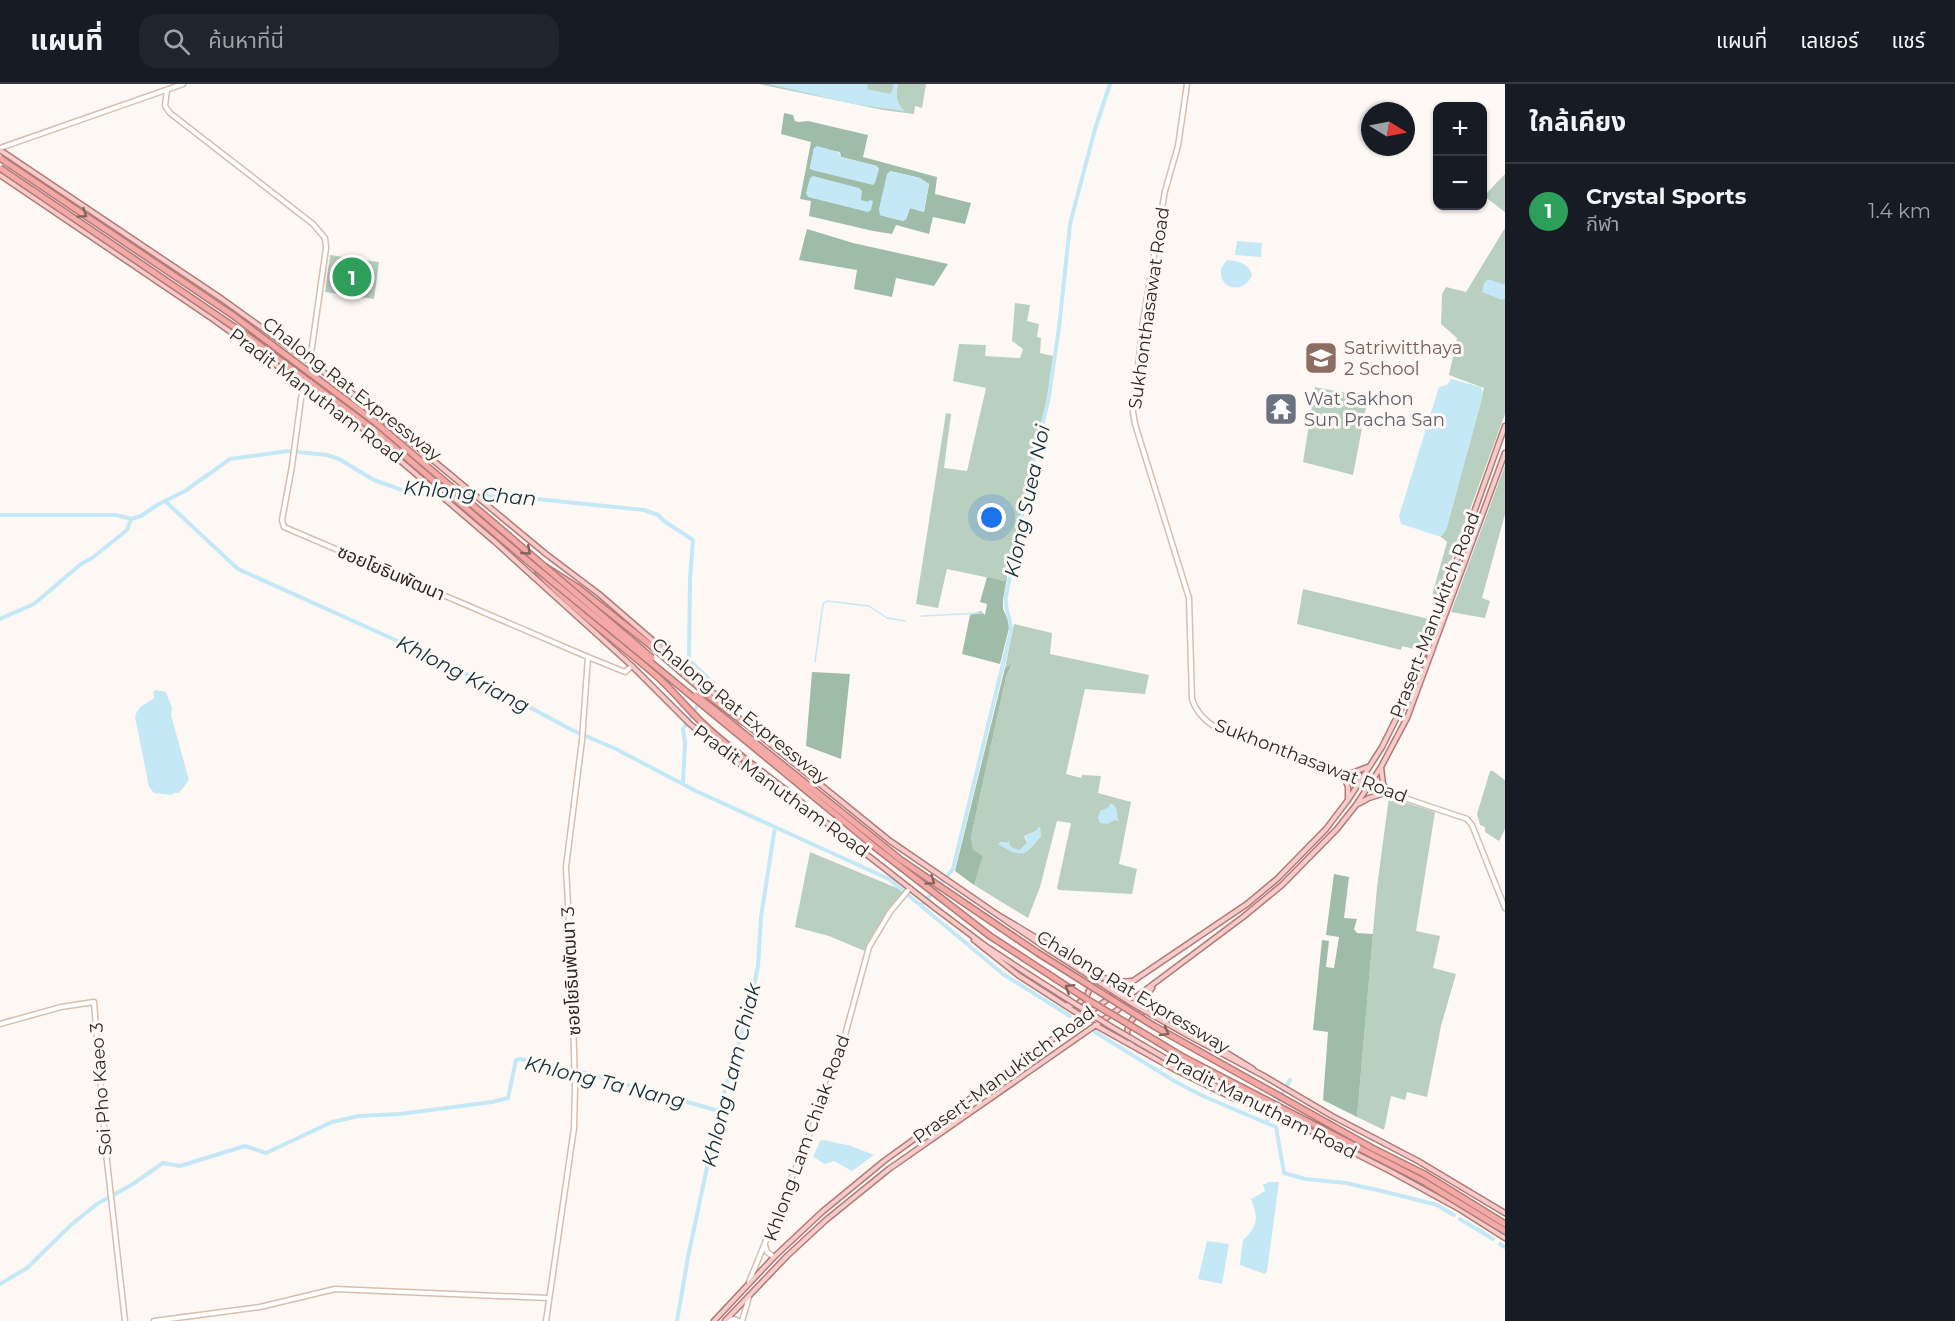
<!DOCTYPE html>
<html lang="th">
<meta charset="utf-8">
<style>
:root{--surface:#171b24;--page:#20242c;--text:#f1f3f6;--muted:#9ea1a6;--line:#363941;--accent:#3982b6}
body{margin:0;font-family:Montserrat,"Noto Sans Thai",sans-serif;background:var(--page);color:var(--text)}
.controls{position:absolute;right:18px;top:18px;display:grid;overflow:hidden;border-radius:12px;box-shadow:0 2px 4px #0004}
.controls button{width:54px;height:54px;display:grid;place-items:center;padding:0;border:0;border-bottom:2px solid var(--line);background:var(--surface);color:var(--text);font:30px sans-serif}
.compass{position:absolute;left:1361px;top:18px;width:54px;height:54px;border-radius:50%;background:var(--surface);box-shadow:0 2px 4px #0004;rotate:100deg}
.you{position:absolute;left:992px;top:434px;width:21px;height:21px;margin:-15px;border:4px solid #fff;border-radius:50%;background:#1a73e8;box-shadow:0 0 0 9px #1a73e833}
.badge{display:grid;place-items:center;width:39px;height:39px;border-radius:50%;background:var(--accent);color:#fff;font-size:20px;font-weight:700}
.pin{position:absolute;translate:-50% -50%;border:3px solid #fff;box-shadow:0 2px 6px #0006}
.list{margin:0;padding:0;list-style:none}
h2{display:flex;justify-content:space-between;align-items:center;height:78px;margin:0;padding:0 24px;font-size:26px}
h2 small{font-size:20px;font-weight:400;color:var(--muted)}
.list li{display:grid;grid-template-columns:39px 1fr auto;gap:18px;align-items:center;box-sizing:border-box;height:96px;padding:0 24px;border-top:2px solid var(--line)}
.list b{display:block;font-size:22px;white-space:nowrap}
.list p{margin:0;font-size:20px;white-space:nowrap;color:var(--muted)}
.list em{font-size:20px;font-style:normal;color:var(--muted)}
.icon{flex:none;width:33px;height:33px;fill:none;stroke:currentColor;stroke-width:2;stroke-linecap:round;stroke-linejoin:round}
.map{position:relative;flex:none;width:1505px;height:1237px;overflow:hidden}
header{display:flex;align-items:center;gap:36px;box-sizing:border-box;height:84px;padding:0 30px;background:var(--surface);border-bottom:2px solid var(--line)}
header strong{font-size:28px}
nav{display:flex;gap:33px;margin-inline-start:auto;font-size:21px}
.search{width:420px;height:54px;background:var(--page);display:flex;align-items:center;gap:15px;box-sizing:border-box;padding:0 21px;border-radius:18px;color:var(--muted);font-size:22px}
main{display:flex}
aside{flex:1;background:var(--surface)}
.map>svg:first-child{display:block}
.green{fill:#b9cfbf;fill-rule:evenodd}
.forest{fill:#9fbca8;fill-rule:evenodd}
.water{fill:#c4e8f6}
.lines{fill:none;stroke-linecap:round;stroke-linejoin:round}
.stream{stroke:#c4e8f6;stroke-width:1.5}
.canal{stroke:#c4e8f6;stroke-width:4}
.secondary-casing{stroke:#d7bfae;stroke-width:7}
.primary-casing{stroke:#af7c77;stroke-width:7}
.highway-casing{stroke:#af7c77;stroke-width:8}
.secondary{stroke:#fff;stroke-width:4}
.primary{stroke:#f8cbca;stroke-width:4}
.highway{stroke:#f4a9a6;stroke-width:5}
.primary-bridge-casing{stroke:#af7c77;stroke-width:7;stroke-linecap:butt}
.highway-bridge-casing{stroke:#af7c77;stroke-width:8;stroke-linecap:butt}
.primary-bridge{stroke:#f8cbca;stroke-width:4}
.highway-bridge{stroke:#f4a9a6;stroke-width:5}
.oneway{stroke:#88625c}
.labels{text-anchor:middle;stroke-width:6;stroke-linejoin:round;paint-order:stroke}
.street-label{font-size:18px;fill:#302720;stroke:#fef8f5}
.education-label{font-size:18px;fill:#785e54;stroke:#fef8f5;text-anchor:start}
.worship-label{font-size:18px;fill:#5b616d;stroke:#fef8f5;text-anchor:start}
.water-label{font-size:20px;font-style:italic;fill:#0e303b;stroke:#fef8f5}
</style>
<header>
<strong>แผนที่</strong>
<div class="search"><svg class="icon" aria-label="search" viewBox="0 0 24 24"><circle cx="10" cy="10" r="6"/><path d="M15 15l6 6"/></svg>ค้นหาที่นี่</div>
<nav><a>แผนที่</a><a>เลเยอร์</a><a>แชร์</a></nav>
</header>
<main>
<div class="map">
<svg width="1505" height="1237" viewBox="0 0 1505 1237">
<rect width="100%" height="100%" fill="#fef8f5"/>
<path class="green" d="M759,0H926L922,24L915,22L914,30L883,26Z
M1505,90V128L1484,112Z
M1505,144V330L1436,518L1432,517L1431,515L1447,458L1440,452L1484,304L1449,291L1457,254L1441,240L1442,210L1446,203L1466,208Z
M330,171L379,178L374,215L325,208Z
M1015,219L1030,221L1027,237L1039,240L1037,253L1041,254L1040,269L1053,272L1047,317L1032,374L1007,493L1004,497L947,485L938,524L916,520L946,329L951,330L944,384L967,387L986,304L953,297L959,260L986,261L985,272L1020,274L1023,265L1012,257Z
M1315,303L1368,313L1353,391L1303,378Z
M1505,381V430L1482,514L1490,517L1485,534L1451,528Z
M1303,505L1429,535L1418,566L1402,562L1401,566L1297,540Z
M1014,540L1052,549L1050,570L1149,591L1145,610L1085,605L1066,690L1081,694L1082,691L1101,692L1098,709L1131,718L1119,780L1137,785L1132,810L1059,806L1057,804L1071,739L1057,737L1040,803L1028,834L974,801L983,772L973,765L971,753L1006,593L1012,581L1005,584ZM1039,743L1041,752C1024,772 1025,773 1001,762L1000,758L1006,759L1015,766H1020L1027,759L1024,752L1036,747Z
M1490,687H1493L1505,696V745L1499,757L1485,748V743L1480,741L1477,730Z
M1389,713L1435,728L1416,847L1440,852L1433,884L1456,890L1441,942L1427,1013L1407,1008L1405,1016L1391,1012L1384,1046L1357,1033L1377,803Z
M810,768L904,807L890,828L867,868L829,852L795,843Z"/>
<path class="forest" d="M784,29L793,31L795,37L799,38L808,37L868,51L863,73L937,93L935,110L971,119L965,140L933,133L929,150L896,141L892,150L873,147L809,132L811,117L800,115L811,58L781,50ZM814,64L840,68L841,73L877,82L810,85ZM890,87L920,94L929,100L924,128L910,124L906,135L903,137L880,131ZM813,92L860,113L861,117L869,118L868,128Z
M807,145L853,159L948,180L934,202L896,194L892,213L854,205L857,186L799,176Z
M987,493L1004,497L1007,493L1003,516V525L1008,536L1009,544L1000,580L962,570L970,531L981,527L985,531L987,520L980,518Z
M1012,580L1006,593L971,753L973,765L983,772L974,801L955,787L1005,584Z
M812,588L850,590L841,675L806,662Z
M1334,790L1349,793L1344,834L1357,835L1354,845L1357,849L1373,850L1357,1033L1323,1016L1328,948L1313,946L1322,856L1329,857L1326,883L1334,884L1339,853L1326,851Z"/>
<path class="water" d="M768,0H868L867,5L891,10L894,0H898C896,12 896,18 904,27L853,20Z
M817,62L839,68L841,73L877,82L879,85L875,99L873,101L812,86L810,83L814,64Z
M890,87L920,94L929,100L924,128L910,124L906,135L903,137L880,131L879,125L887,90Z
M813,92L859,104L862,107L861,116L868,118L870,116L873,117L871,126L868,128L808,113L806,109L810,94Z
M1237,157L1262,159L1261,173L1235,171Z
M1227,176C1238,177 1249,179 1252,191C1244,211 1218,206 1221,184Z
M1487,196H1491L1505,201V214L1502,216L1482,208L1484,199Z
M1451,295L1481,303L1483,311L1447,444L1442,452H1438L1401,440L1399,432L1439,303L1447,301Z
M155,606L166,608L172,624L171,631L189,696L179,709H174L172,711L154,709L149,703L135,633C138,621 147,620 154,614L153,609Z
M1110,719C1117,722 1118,727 1117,734L1119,737L1115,736L1108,740L1100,739L1098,734L1100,727L1109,723Z
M1040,742L1041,752C1024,772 1022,775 998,760L1000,758L1005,760L1009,756L1010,763L1020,766L1027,759L1026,754L1023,753L1036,747Z
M824,1056L851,1062L874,1071L852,1087L834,1077L825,1080L813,1073L820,1057Z
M1268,1098H1279L1267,1187L1265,1190L1240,1181V1179L1243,1156C1259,1141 1258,1133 1251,1115L1265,1107L1263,1100H1265Z
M1207,1157L1229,1160L1222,1200L1198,1195Z"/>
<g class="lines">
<path class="stream" d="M921,532L982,529
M815,578L823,520L827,517L869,522L887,534L905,537"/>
<path class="canal" d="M165,417L238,485L411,563L477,595L572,646L616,665L696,707L889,795L1003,890L1070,932
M0,431H116L131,435L141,432L157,421L185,407L230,375L288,367L327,371L339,375L374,396L410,409L527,414L644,426L658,431L664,437L693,456L690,495L689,576L712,598L683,645L685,658L683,700
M0,535L34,520L81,480L92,474L127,446L131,435
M921,822L953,785L1011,547C1011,535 1004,524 1006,512L1031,386L1048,318L1059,244L1070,140L1095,45L1110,0
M1095,948L1176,998L1203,1012L1276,1043L1284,1089L1305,1095L1346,1099L1386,1108L1437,1121L1454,1131
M1266,1039L1290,996
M1460,1135L1493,1155
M1500,1160L1505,1163
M0,1200L27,1184L72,1140L97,1120L133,1100L163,1079L180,1082L245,1062L266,1069L332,1038L359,1032L400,1030L492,1018L508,1014L516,976L520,975L578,987L719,1027
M677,1237L688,1173L719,1027L751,917L758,882L761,833L775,743"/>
<defs>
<path id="secondary" d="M1187,0L1178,62L1165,107L1143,237L1133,328L1135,340L1189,514L1192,615C1196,628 1204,636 1215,643L1360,699L1467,735L1472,741L1505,824
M167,6L165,22L170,29L313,140L325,154L326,164L310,277
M0,64L183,0
M303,300L292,382L282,436L284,443L588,573L625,588L632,582
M0,940L61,923L94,918L106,1068L125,1237
M765,1161L767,1168L774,1173
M749,1198L835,988L869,863L890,828L910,804
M726,1236L734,1235L739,1237
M154,1237L260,1223L335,1205L548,1214
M546,1237L574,1044L575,1003L572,897L566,783L582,656L588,573
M742,1237L749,1213"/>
<path id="primary" d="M0,66L222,215L347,305L546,470L599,510L717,612L733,628
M0,91L210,233L361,343L494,457L632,582L690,640L742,682L789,712
M742,637L890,757L1049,866
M1348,716V703L1344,692L1370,682
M801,719L935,824L987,863L1028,890
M1358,720L1369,714L1388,708L1383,700L1381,683
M998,831L1104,894L1118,898L1132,897
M974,856L1018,891L1083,933L1088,935L1101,936
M1152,904C1146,911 1148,917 1153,924L1253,985
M1131,915L1152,923
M1067,921H1077L1087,911L1093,898L1089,886
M1095,941L1174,985L1233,1014
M1189,952L1264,992L1332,1032L1418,1077L1505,1129
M1132,960L1127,950C1128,935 1140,925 1154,926
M1170,977L1250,1021L1303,1043L1390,1087L1461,1126L1505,1154
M714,1237L774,1173L822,1128L884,1077L1133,897L1247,820L1277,795L1326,745L1348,716L1382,663L1402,623L1417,587L1505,342
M725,1237L787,1172L826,1136L889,1085L1136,913L1243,833L1282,801L1337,745L1356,721L1381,683L1407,634L1505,369"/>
<path id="highway" d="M509,452L544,482L577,503L649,560L709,612L743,638
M538,488C572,525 614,555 652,588C673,605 689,628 710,646C739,672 772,695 803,720"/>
</defs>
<use href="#secondary" class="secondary-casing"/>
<use href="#primary" class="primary-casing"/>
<use href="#highway" class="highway-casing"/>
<use href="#secondary" class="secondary"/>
<use href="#primary" class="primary"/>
<use href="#highway" class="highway"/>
<defs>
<path id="primary-bridge" d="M1049,866L1133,920L1189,952
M1028,890L1110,942L1170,977"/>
<path id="highway-bridge" d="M0,74L234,232L375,338L509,452
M0,84L246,251L373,345L530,479L875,763L990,852L1088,916L1183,973L1423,1097L1505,1147
M544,482L652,574
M696,611L901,776L1038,869L1154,942L1372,1064L1424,1090L1505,1140"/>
</defs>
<use href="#primary-bridge" class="primary-bridge-casing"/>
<use href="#highway-bridge" class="highway-bridge-casing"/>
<use href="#primary-bridge" class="primary-bridge"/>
<use href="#highway-bridge" class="highway-bridge"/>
</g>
<defs><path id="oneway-chevron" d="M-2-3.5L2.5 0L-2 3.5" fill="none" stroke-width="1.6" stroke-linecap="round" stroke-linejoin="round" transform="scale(1.5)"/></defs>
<g class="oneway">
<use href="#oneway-chevron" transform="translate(83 130) rotate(34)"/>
<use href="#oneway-chevron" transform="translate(527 467) rotate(41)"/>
<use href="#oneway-chevron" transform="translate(931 797) rotate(35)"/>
<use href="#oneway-chevron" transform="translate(1069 904) rotate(-148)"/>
<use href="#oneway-chevron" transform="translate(1165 948) rotate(29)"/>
</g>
<defs>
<symbol id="school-square" viewBox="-11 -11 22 22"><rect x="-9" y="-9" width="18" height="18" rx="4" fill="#8d6e63" stroke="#fef8f5"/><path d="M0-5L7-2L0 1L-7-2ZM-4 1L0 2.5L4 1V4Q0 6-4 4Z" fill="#fff"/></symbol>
<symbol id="temple-square" viewBox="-11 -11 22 22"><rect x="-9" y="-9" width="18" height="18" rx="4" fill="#6b7280" stroke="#fef8f5"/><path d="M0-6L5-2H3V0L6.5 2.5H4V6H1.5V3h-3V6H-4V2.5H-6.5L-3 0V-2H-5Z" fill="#fff"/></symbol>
</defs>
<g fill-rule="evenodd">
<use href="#school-square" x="1302" y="255" width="38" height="38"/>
<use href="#temple-square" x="1262" y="306" width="38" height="38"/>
</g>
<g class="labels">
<g class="street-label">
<text transform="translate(1149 224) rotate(-82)" y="6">Sukhonthasawat Road</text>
<text transform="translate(352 305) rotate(38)" y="6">Chalong Rat Expressway</text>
<text transform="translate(316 312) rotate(37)" y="6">Pradit Manutham Road</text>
<text transform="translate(391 489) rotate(23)" y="6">ซอยโยธินพัฒนา</text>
<text transform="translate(1435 531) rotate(-69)" y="6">Prasert-Manukitch Road</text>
<text transform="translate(740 627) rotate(39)" y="6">Chalong Rat Expressway</text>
<text transform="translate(1311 677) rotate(21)" y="6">Sukhonthasawat Road</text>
<text transform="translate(781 707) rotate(36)" y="6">Pradit Manutham Road</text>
<text transform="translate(571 887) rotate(-93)" y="6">ซอยโยธินพัฒนา 3</text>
<text transform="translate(1133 908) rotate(31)" y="6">Chalong Rat Expressway</text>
<text transform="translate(1004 991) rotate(-36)" y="6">Prasert-Manukitch Road</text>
<text transform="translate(101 1005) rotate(-94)" y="6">Soi Pho Kaeo 3</text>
<text transform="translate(1261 1022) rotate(27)" y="6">Pradit Manutham Road</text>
<text transform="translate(807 1054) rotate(-70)" y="6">Khlong Lam Chiak Road</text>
</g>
<g class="education-label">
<text x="1344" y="270">Satriwitthaya<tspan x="1344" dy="21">2 School</tspan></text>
</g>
<g class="worship-label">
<text x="1304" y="321">Wat Sakhon<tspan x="1304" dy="21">Sun Pracha San</tspan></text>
</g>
<g class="water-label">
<text transform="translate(470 409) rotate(5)" y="7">Khlong Chan</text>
<text transform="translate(1027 417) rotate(-78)" y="7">Klong Suea Noi</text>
<text transform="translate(463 590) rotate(27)" y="7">Khlong Kriang</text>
<text transform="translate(731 991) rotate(-76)" y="7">Khlong Lam Chiak</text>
<text transform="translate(605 998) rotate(14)" y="7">Khlong Ta Nang</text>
</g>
</g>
</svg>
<div class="controls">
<button>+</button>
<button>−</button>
</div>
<svg class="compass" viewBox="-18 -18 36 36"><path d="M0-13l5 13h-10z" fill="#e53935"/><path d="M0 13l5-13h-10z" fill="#9ea1a6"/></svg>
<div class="you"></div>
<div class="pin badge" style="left:352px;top:193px;background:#2e9e5b">1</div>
</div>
<aside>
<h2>ใกล้เคียง<small></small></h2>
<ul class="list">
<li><span class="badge" style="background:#2e9e5b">1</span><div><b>Crystal Sports</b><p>กีฬา</p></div><em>1.4 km</em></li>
</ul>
</aside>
</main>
